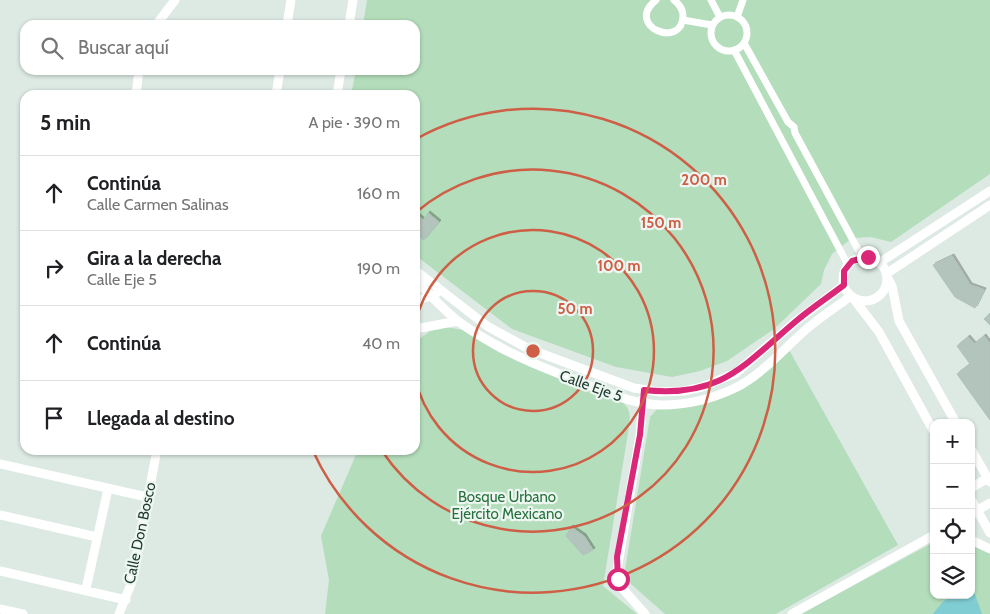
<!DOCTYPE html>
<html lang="es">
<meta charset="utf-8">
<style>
:root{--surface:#fff;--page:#f6f6f6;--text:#202124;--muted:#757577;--line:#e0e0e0}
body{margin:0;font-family:Cabin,sans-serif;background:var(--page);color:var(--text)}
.controls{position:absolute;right:15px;bottom:15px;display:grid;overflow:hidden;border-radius:10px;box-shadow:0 1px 4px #0004}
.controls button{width:45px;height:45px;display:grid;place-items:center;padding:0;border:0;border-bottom:1px solid var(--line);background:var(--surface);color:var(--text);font:25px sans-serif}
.stop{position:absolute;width:15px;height:15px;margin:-11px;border:4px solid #db2777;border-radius:50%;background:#fff}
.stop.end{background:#db2777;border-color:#fff;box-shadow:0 1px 5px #0008}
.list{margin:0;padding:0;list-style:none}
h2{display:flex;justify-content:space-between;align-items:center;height:65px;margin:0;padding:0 20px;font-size:21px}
h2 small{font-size:16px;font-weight:400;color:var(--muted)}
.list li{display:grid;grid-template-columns:32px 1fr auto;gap:15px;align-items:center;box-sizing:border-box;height:75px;padding:0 20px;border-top:1px solid var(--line)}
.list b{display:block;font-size:19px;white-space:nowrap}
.list p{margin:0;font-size:16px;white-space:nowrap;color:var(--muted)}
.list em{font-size:16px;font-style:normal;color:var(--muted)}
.icon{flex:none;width:28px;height:28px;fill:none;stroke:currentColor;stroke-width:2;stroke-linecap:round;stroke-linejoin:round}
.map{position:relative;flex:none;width:990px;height:614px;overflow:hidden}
.search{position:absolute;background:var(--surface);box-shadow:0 1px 4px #0004;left:20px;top:20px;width:400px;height:55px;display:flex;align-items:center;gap:12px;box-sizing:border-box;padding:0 18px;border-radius:15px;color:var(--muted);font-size:19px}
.panel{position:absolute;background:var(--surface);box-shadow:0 1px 4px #0004;left:20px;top:90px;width:400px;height:365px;border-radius:15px}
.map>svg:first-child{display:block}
.green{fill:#b3ddbb}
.water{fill:#80cdd3}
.building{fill:#b2c4bb;stroke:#afc3b9;filter:url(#shadow)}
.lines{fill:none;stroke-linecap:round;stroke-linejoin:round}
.pedestrian{stroke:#fff;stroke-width:7}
.minor{stroke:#fff;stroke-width:9}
.route{stroke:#db2777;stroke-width:6}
.ring{fill:none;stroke:#ce5e45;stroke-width:2.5}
.labels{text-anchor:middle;stroke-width:4.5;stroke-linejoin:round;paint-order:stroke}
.street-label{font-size:15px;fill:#1e3930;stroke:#edf6f1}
.park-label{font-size:15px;fill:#26723d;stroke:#edf6f1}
.centre{fill:#ce5e45;stroke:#edf6f1;stroke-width:2.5}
.ring-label{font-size:15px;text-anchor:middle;font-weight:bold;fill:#ce5e45;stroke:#edf6f1;stroke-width:4.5;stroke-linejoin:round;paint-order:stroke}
</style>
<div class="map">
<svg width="990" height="614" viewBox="0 0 990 614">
<defs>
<filter id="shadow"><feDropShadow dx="2" dy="-2" stdDeviation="0" flood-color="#0004"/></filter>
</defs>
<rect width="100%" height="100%" fill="#dceae3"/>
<path class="green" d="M367,0H990V174L891,242L871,237L852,238L832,254L824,270L821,284L774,329L727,361L700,371L672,377L616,367L512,329L415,255V95H351L356,70H415V25H363Z
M446,327L463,330L498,352L530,367L619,400C633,408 630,419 628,433L603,586L637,614H325L329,580L321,536L358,450H415V342L430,331Z
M788,348L898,545L776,614H665L631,584L625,570L650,417L658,408L714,399Z
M934,542V595H971V542L990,552V614H801Z"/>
<path class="water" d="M971,591L975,594L982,614H933C946,597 949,595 971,595Z"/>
<path class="building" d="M415,213L423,220L428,213L439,222L424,240L417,236L415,238Z
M952,256L970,285L984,290L975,308L955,297L933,265Z
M990,313V325L984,319Z
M984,336L990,344V420L957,374L970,364L957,346L968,337L974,344Z
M571,527L584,536L593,550L583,555L566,536Z"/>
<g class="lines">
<path class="pedestrian" d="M656,0C624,26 682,50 683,16C683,9 679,4 674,0
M711,0L720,17
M711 33a18 18 0 1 1 36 0a18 18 0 1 1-36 0Z
M737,17L743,0
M683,20L712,25
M744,43L788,122L794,127L795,133L862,257
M734,50L848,265"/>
<path class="minor" d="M156,25L175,0
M287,25L291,0
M349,25L353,0
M136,95L139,70
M276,95L280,70
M337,95L341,70
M843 279a22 22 0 1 1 44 0a22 22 0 1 1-44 0Z
M879,263L990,191
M415,270L487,326L529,349L634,388L660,392L684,391L702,387L736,373L795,322L844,285
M886,274L990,205
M887,277L892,286L899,321L956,423
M415,280C429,294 444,310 459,322C498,350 541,367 585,384C609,393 635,405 662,405C687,405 712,399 735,388C761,375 781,352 802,333C817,319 835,308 851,296
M853,298L879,332L934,432
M415,301L436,294
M415,329L458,321
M643,399L640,435L617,570L623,589L645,614
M971,449L990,482
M0,464L147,497
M971,488L988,478
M971,499L990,533
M971,514L990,503
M0,515L97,537
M971,540L990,549
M0,571L126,600
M86,589L108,489
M0,609L23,614
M119,614L131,584L157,450
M792,614L934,535"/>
</g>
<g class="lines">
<path class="route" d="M618,579L617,557L640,435L644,390C720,398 742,367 795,322C810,309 827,298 844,285V271L852,261L868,257"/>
</g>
<g class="ring">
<circle cx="533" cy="351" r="60"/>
<path d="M415 324A121 121 0 1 1 415 378"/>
<path d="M415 213A181 181 0 1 1 382 451"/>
<path d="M416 139A242 242 0 1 1 313 451"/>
</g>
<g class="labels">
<g class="street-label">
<text transform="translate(591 386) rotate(20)" y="5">Calle Eje 5</text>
<text transform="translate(140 533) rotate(-78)" y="5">Calle Don Bosco</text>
</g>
<g class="park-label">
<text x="507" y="502">Bosque Urbano<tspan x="507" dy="17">Ejército Mexicano</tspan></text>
</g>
</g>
<circle cx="533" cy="351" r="8" class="centre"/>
<g class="ring-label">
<text x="704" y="185">200 m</text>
<text x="661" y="228">150 m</text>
<text x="619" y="271">100 m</text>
<text x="575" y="314">50 m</text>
</g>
</svg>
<div class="controls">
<button>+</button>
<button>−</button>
<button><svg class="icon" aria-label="locate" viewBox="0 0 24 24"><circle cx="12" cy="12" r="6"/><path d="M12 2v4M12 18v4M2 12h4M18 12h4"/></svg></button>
<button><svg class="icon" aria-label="layers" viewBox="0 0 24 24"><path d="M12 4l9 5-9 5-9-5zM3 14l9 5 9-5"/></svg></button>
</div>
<div class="stop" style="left:618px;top:579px"></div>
<div class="stop end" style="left:868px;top:257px"></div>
<div class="search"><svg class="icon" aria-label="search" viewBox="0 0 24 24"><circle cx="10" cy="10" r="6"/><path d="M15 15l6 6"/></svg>Buscar aquí</div>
<section class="panel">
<h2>5 min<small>A pie · 390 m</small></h2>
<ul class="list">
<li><svg class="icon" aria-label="ahead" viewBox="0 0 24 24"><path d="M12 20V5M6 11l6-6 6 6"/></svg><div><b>Continúa</b><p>Calle Carmen Salinas</p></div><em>160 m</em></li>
<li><svg class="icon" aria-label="right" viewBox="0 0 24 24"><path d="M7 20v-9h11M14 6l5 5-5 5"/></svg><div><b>Gira a la derecha</b><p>Calle Eje 5</p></div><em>190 m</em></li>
<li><svg class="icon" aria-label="ahead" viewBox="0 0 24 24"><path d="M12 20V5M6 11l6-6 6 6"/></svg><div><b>Continúa</b></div><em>40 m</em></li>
<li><svg class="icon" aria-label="arrive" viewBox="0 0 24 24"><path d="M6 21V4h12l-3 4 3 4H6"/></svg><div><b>Llegada al destino</b></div></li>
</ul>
</section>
</div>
